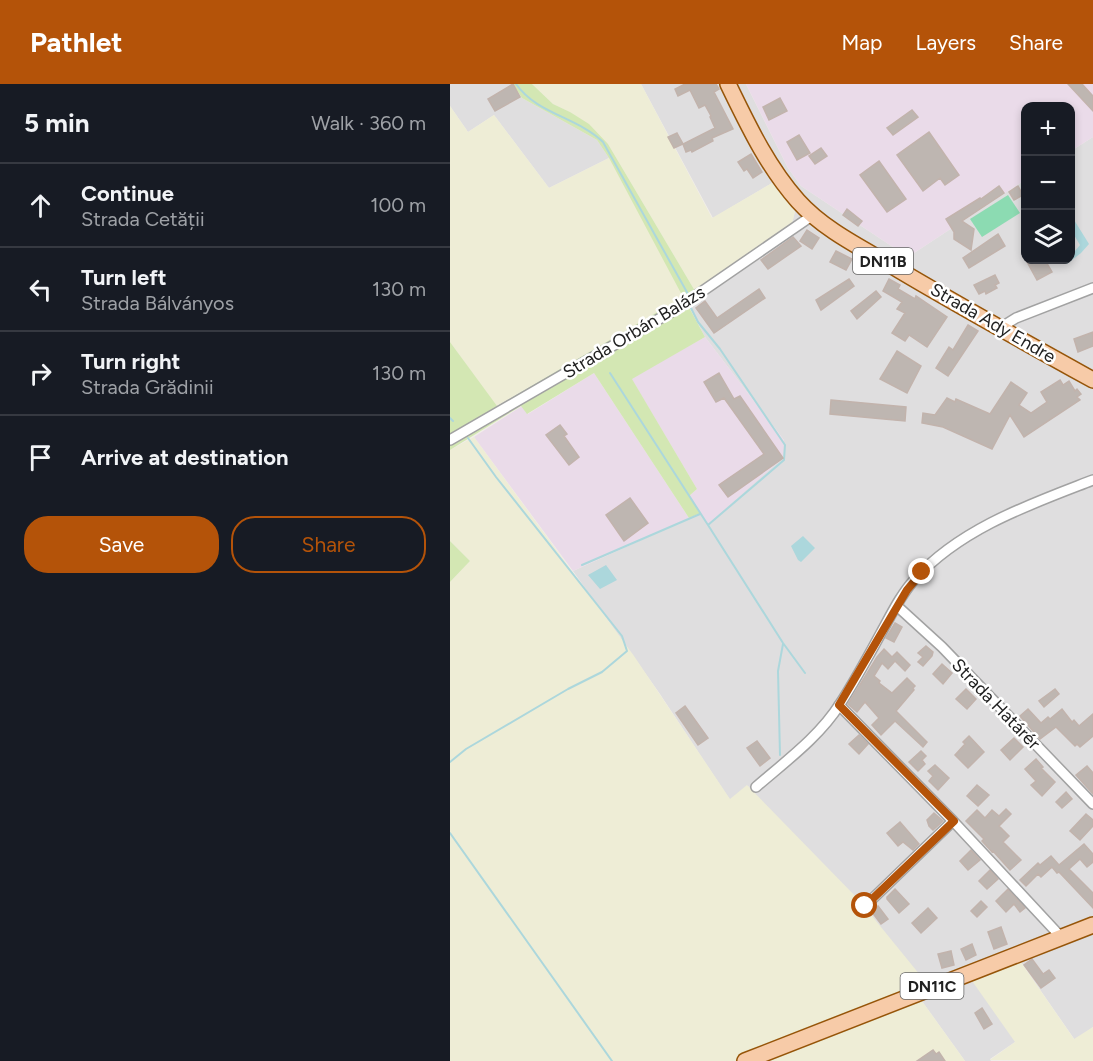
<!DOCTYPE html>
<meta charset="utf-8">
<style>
:root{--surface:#171b24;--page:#242831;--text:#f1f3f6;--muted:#9ea1a6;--line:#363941;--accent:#b45309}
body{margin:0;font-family:Figtree,sans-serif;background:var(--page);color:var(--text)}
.controls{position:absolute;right:18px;top:18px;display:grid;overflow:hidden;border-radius:12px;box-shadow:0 3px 9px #0003}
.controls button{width:54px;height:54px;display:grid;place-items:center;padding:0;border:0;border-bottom:2px solid var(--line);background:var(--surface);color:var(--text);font:30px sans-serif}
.stop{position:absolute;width:18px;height:18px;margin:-14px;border:4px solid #b45309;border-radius:50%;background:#fff}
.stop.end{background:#b45309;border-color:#fff;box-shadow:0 2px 6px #0008}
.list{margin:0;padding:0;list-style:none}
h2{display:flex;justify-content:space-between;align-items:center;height:78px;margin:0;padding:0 24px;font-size:26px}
h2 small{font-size:20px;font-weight:400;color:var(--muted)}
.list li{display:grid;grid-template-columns:39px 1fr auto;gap:18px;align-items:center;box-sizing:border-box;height:84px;padding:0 24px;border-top:2px solid var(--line)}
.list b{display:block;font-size:22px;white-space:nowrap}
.list p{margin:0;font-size:20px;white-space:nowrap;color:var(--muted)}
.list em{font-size:20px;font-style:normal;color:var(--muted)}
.actions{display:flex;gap:12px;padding:18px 24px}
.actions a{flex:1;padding:14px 0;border:2px solid var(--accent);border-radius:24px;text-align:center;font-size:21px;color:var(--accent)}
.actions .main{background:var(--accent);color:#fff}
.icon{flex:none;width:33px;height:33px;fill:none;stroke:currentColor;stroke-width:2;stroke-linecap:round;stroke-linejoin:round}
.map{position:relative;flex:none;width:643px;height:977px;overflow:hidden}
header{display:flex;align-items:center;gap:36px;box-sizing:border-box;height:84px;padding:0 30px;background:var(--accent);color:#fff}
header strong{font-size:28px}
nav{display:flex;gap:33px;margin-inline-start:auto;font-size:21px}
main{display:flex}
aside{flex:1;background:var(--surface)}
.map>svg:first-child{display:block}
.residential{fill:#dfdedf}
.industrial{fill:#eadbe9}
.farmland{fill:#eeedd6}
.grass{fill:#d3e7b3}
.pitch{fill:#8cdbb2}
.water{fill:#acd7dc}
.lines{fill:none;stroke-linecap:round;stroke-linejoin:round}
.stream{stroke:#acd7dc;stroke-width:2}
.building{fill:#beb6b1;stroke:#c2b3ac;stroke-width:1.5}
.street-casing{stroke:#a2a2a2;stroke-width:12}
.primary-casing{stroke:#965509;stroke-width:18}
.street{stroke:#fff;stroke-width:9}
.primary{stroke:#f7cba8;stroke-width:15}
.route{stroke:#b45309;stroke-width:8}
.labels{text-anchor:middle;stroke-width:5;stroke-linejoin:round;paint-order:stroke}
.shield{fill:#fff;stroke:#646464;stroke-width:1.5}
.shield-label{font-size:16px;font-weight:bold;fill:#212121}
.street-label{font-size:18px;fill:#212121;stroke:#fff}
</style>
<header>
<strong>Pathlet</strong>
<nav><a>Map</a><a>Layers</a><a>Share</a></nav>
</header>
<main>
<aside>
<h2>5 min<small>Walk · 360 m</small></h2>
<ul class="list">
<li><svg class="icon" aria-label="ahead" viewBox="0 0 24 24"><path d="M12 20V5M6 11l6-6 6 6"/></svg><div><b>Continue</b><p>Strada Cetății</p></div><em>100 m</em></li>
<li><svg class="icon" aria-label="left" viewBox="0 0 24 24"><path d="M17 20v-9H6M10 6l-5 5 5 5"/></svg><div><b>Turn left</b><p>Strada Bálványos</p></div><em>130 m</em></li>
<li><svg class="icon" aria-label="right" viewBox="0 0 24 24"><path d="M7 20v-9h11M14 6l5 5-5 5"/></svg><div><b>Turn right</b><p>Strada Grădinii</p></div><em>130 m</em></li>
<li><svg class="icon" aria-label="arrive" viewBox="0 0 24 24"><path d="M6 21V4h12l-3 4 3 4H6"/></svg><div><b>Arrive at destination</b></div></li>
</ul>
<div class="actions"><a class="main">Save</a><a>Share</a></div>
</aside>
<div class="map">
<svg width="643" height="977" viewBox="0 0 643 977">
<rect width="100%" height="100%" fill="#f1ede9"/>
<path class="residential" d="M0,0H63L72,14L147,56L159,74L99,104L44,31L18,48L0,22Z
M191,0H296L338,84L351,102L458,173L575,96L576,176H620L621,67L643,53V943L625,956L568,874L565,958L540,975L541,977H515L469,913L298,702L280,716L210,610L123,487L251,429L258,440L334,356L255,253L234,213L342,139L345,127L322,99L263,134Z"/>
<path class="industrial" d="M296,0H643V53L621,67L620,22H576L575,96L458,173L351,102L338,84Z
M255,253L334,356L333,374L258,440L239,412L247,405L181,294Z
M144,289L239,434L123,487L24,353L72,322L78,330Z"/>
<path class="farmland" d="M82,0H191L262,134L322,99L345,128L342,139L245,207L158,60L120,28L103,20Z
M0,22L18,48L44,31L99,104L159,74L234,213L46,322L0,258Z
M24,353L184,572L280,715L297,701L409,816L483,907L469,913L515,977H0V498L20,477L0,457V366Z
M568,874L624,955L643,943V977L540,976L565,958L520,894Z"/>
<path class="grass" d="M63,0H82L103,20L120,28L139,40L158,60L245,207L234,214L255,253L182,295L247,405L239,412L251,429L239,434L144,289L77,330L71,322L0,366V258L47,322L233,213L159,74L147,56L72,14Z
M0,457L20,477L0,498Z"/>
<path class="pitch" d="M558,111L570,129L532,153L520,135Z"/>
<path class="water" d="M621,131L639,160L631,169L617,180L614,176H620L621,168L625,167L630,161L621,146Z
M353,452L365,464L351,478L348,476L341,462Z
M156,481L167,496L150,505L138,491Z"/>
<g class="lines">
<path class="stream" d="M66,0C87,30 127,33 153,58L238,210
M241,224L248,238L270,265L335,361L334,376L258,441L333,559L355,589
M160,289L258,441
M0,334L3,337
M132,481L250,430
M330,671L328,587L333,560
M0,678L16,665L118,605L152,588L177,567L172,552L46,393L18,354
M0,749L162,977"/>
</g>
<path class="building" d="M63,0L70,13L45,27L38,15Z
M235,0H266L269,5L264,8L283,45L262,54L263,57L242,68L241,66L236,68L233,60L265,44L260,33L261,32L255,21L249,24L240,6L228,12L225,5Z
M618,0H632L643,12V27Z
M330,14L337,27L319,36L313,23Z
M462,26L468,33L443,51L437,44Z
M479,48L509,91L495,101L490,94L473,107L447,71Z
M227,49L233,60L224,64L218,53Z
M349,51L360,69L347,76L337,58Z
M371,64L377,72L365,80L359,72Z
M301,70L312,88L303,94L297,85L294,87L288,78Z
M429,77L456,115L437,128L410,91Z
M549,102L554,109L512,137L524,145L521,166L504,155V148L496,135L530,114L531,115Z
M568,102L573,111L564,116L559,108Z
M397,125L412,137L408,142L393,131Z
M357,146L369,154L362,165L350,157Z
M548,150L555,162L519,184L513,174Z
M343,153L351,162L318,185L311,176Z
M386,167L402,175L396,186L380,178Z
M576,176H595L602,188L587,196Z
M545,191L549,199L545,201L547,204L536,210L535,207L529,210L524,201Z
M399,195L404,202L371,226L366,216Z
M439,195L450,201L448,205L465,215L466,212L497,233L477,263L459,251L455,257L442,249L455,229L447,225L452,218L433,207Z
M309,205L315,214L264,249L246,224L255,217L267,234Z
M426,207L431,213L407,235L401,227Z
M518,241L528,247L498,292L486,284L499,263L503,266Z
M643,248V262L628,268L624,255Z
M447,267L471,282L457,309L430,295Z
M269,289L284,315L290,312L333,374L278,413L269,401L314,370L274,314L266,318L254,298Z
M610,296L613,301L619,297L625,307L627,305L631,310L627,313L630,316L574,353L560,331L542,365L493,343L472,339L473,329L485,331L497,314L505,318L506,315L540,330L561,298L577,309L569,321L581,329L597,318L591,308Z
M381,316L456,323L455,337L380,330Z
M110,341L117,350L114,352L129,373L119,381L96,351Z
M180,414L198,439L174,457L156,431Z
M445,539L452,543L444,558L436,554Z
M476,562L483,568L482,572L473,582L468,578L473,573L468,569Z
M434,565L442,573L447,568L460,581L455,587L445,577L438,585L432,579L424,592L430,597L429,599L442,609L457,594L465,602L463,604L464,606L446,627L477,658L473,663L445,637L431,651L422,641L429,634L415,618L407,628L398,620L427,573Z
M492,580L502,589L493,600L483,590Z
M516,605L526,615L517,625L506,615Z
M605,605L609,610L594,623L589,617Z
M235,622L258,654L248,661L226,629Z
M578,625L591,639L598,633L600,635L612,625L622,638L624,636L629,642L643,630V652L630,663L627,660L625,662L606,643L590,655L570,632Z
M409,651L418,660L409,670L399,660Z
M519,652L534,668L518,684L505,671L515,660L513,658Z
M564,654L573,663L560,676L551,666Z
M307,657L320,674L310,682L297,664Z
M471,667L476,672L472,676L475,680L468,687L459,678Z
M586,675L593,683L591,684L605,698L592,712L581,701L586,697L575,685Z
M485,681L499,694L488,706L479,697L483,692L478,687Z
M637,682L643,689V710L626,691Z
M527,701L539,711L528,722L517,712Z
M616,708L622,715L612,724L606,718Z
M556,725L561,730L549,742L559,752L553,758L571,776L560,786L543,767L542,768L532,757L534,755L516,737L527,726L535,734L542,726L549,732Z
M484,729L493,737L483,746L479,742L477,736Z
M636,730L643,736V742L630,756L620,747Z
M450,738L469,760L463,766L453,758L448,762L437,749Z
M634,760L643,770V778L637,783L630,775L619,785L643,809V824L609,788L607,789L602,783L591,793L588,790L576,802L570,796L588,779L590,781L601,772L609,781Z
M521,766L530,776L518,786L510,777Z
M540,786L548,795L537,805L529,797Z
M445,805L459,820L449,829L437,815V813Z
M558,805L575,824L570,828L564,820L556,828L546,817Z
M531,817L537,823L527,833L521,827Z
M428,822L438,835L431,840L421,827Z
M478,824L487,834L471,849L462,839Z
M551,843L557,860L544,865L538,848Z
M522,860L526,871L516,876L511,865Z
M501,867L504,881L492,884L488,870Z
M582,875L593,890L599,886L605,894L591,904L574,881Z
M532,924L542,940L534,945L525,929Z
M483,966L486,970L489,968L495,977H467Z"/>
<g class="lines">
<defs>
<path id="street" d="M550,244L566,234L643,204
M0,356L228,224L363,131
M447,522L492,563L643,720
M389,621L503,737L611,853
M306,703C336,677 369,653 390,620C405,597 418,573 431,549C441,531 451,510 465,495C511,444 581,420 643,396
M415,822L503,737"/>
<path id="primary" d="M278,0C298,41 317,82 348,117C375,147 414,165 449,186C513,224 578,260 643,296
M295,977L643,841"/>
</defs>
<use href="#street" class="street-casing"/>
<use href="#primary" class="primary-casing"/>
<use href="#street" class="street"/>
<use href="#primary" class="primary"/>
</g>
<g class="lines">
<path class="route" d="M415,822L504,737L389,621L457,506L472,488"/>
</g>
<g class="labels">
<g class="shield">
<rect x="403" y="164" width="60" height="26" rx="4.5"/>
<rect x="450.5" y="889" width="63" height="26" rx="4.5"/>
</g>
<g class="shield-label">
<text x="433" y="183">DN11B</text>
<text x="482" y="908">DN11C</text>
</g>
<g class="street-label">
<text transform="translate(543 239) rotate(30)" y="6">Strada Ady Endre</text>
<text transform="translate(184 248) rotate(-31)" y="6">Strada Orbán Balázs</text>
<text transform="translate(546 620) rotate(46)" y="6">Strada Határér</text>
</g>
</g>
</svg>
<div class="controls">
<button>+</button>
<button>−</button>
<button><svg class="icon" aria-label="layers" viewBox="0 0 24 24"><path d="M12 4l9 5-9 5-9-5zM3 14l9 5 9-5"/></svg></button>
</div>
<div class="stop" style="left:415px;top:822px"></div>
<div class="stop end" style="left:472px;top:488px"></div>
</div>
</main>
